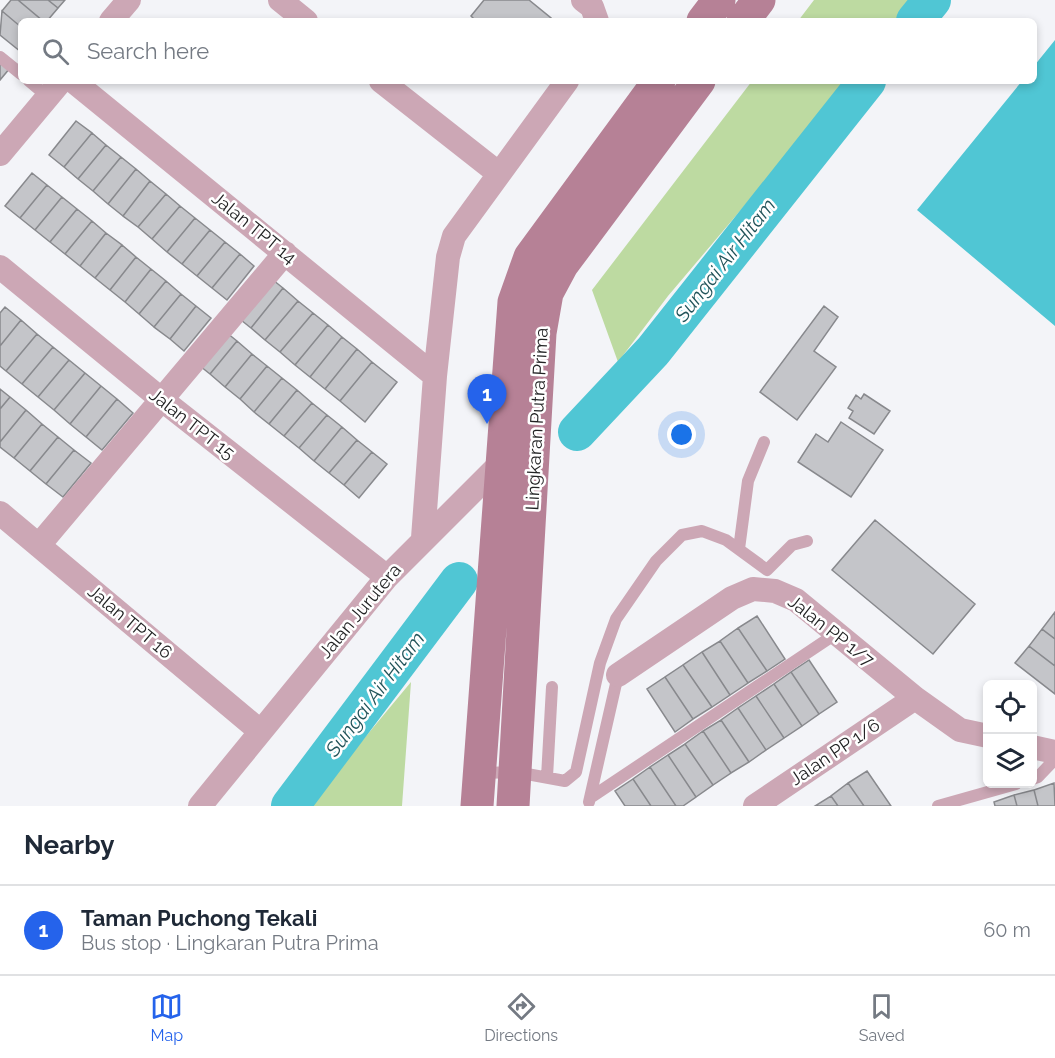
<!DOCTYPE html>
<meta charset="utf-8">
<style>
:root{--surface:#fff;--page:#f2f2f3;--text:#1f2937;--muted:#747a83;--line:#e0e1e3;--accent:#2563eb}
body{margin:0;font-family:Raleway,sans-serif;background:var(--page);color:var(--text)}
.controls{position:absolute;right:18px;bottom:18px;display:grid;overflow:hidden;border-radius:9px;box-shadow:0 3px 9px #0003}
.controls button{width:54px;height:54px;display:grid;place-items:center;padding:0;border:0;border-bottom:2px solid var(--line);background:var(--surface);color:var(--text);font:30px sans-serif}
.you{position:absolute;left:682px;top:435px;width:21px;height:21px;margin:-15px;border:4px solid #fff;border-radius:50%;background:#1a73e8;box-shadow:0 0 0 9px #1a73e833}
.badge{display:grid;place-items:center;width:39px;height:39px;border-radius:50%;background:var(--accent);color:#fff;font-size:20px;font-weight:700}
.pin{position:absolute;translate:-50% -50px;filter:drop-shadow(0 2px 3px #0008)}
.pin::after{content:'';position:absolute;top:32px;width:21px;height:18px;background:inherit;clip-path:polygon(0 0,100% 0,50% 100%)}
.list{margin:0;padding:0;list-style:none}
h2{display:flex;justify-content:space-between;align-items:center;height:78px;margin:0;padding:0 24px;font-size:26px}
h2 small{font-size:20px;font-weight:400;color:var(--muted)}
.list li{display:grid;grid-template-columns:39px 1fr auto;gap:18px;align-items:center;box-sizing:border-box;height:90px;padding:0 24px;border-top:2px solid var(--line)}
.list b{display:block;font-size:22px;white-space:nowrap}
.list p{margin:0;font-size:20px;white-space:nowrap;color:var(--muted)}
.list em{font-size:20px;font-style:normal;color:var(--muted)}
.icon{flex:none;width:33px;height:33px;fill:none;stroke:currentColor;stroke-width:2;stroke-linecap:round;stroke-linejoin:round}
.map{position:relative;flex:none;width:1055px;height:806px;overflow:hidden}
.search{position:absolute;background:var(--surface);box-shadow:0 3px 9px #0003;left:18px;right:18px;top:18px;height:66px;display:flex;align-items:center;gap:15px;box-sizing:border-box;padding:0 21px;border-radius:9px;color:var(--muted);font-size:22px}
.sheet{height:168px;background:var(--surface)}
nav{display:flex;justify-content:space-around;align-items:center;box-sizing:border-box;height:84px;border-top:2px solid var(--line);background:var(--surface);font-size:16px;color:var(--muted)}
nav a{display:grid;justify-items:center;gap:3px}
nav .on{color:var(--accent)}
.map>svg:first-child{display:block}
.green{fill:#bddaa1}
.water{fill:#50c6d4}
.lines{fill:none;stroke-linecap:round;stroke-linejoin:round}
.river{stroke:#50c6d4;stroke-width:38}
.building{fill:#c4c5c9;stroke:#88898d;stroke-width:1.5}
.lane{stroke:#cca7b5;stroke-width:12}
.street{stroke:#cca7b5;stroke-width:24}
.secondary{stroke:#b68196;stroke-width:33}
.labels{text-anchor:middle;stroke-width:5;stroke-linejoin:round;paint-order:stroke}
.street-label{font-size:18px;fill:#222324;stroke:#fff}
.water-label{font-size:20px;font-style:italic;fill:#22545a;stroke:#fff}
</style>
<div class="map">
<svg width="1055" height="806" viewBox="0 0 1055 806">
<rect width="100%" height="100%" fill="#f3f4f8"/>
<path class="green" d="M814,0H918L900,21H798Z
M752,81H850L668,296L618,362L592,290Z
M411,682L402,806H308Z"/>
<path class="water" d="M1055,40V326L917,210L1022,81H1034V66Z"/>
<g class="lines">
<path class="river" d="M915,21L932,0
M577,432L653,351L867,81
M290,806L459,581"/>
</g>
<path class="building" d="M11,0H18L43,21H21V27L2,11Z
M18,0H48L58,8L47,21H43Z
M48,0H65L58,8Z
M484,0H529L551,18L549,21H476L471,16Z
M2,11L21,27V52L0,35Z
M0,59L10,68L0,80Z
M76,121L92,133L64,167L49,155Z
M92,133L106,145L78,179L64,167Z
M106,145L121,157L93,191L78,179Z
M121,157L136,169L108,204L93,191Z
M136,169L150,181L123,216L108,204Z
M32,173L47,185L20,218L5,206Z
M150,181L166,194L138,227L123,216Z
M47,185L62,197L35,230L20,218Z
M166,194L180,206L152,239L138,227Z
M62,197L77,209L50,242L35,230Z
M180,206L195,218L167,252L152,239Z
M77,209L92,221L65,254L50,242Z
M195,218L210,230L182,264L167,252Z
M92,221L106,233L80,266L65,254Z
M210,230L225,242L197,276L182,264Z
M106,233L122,245L95,278L80,266Z
M225,242L240,254L212,288L197,276Z
M122,245L136,257L110,290L95,278Z
M240,254L254,266L227,300L212,288Z
M136,257L151,269L125,302L110,290Z
M151,269L166,281L139,314L125,302Z
M268,276L283,288L251,328L236,316Z
M166,281L181,294L154,327L139,314Z
M283,288L298,301L265,340L251,328Z
M181,294L196,306L170,339L154,327Z
M298,301L313,313L280,352L265,340Z
M196,306L211,318L184,351L170,339Z
M824,306L838,317L814,351L836,367L797,420L760,392Z
M5,307L21,320L0,346V313Z
M313,313L328,325L295,365L280,352Z
M21,320L37,334L6,371L0,366V346Z
M328,325L342,337L310,377L295,365Z
M222,329L237,341L210,374L195,362Z
M37,334L53,347L22,384L6,371Z
M342,337L357,349L325,389L310,377Z
M237,341L252,354L225,387L210,374Z
M53,347L69,360L38,397L22,384Z
M357,349L372,362L340,401L325,389Z
M252,354L267,366L240,399L225,387Z
M69,360L85,373L54,410L38,397Z
M372,362L397,382L365,422L340,401Z
M267,366L282,378L254,412L240,399Z
M85,373L101,386L70,424L54,410Z
M282,378L297,390L269,424L254,412Z
M101,386L117,399L86,437L70,424Z
M0,389L10,397L0,409Z
M297,390L312,403L284,436L269,424Z
M864,394L890,411L874,434L849,418L853,411L848,408L856,395L861,399Z
M10,397L26,410L0,442V409Z
M117,399L133,413L102,450L86,437Z
M312,403L327,415L299,448L284,436Z
M26,410L42,424L14,458L0,447V442Z
M327,415L342,427L314,461L299,448Z
M841,422L883,450L851,497L798,462L816,434L828,442Z
M42,424L58,437L30,471L14,458Z
M342,427L357,440L329,473L314,461Z
M58,437L74,450L46,484L30,471Z
M357,440L372,452L344,485L329,473Z
M74,450L91,463L63,497L46,484Z
M372,452L387,464L359,498L344,485Z
M875,520L975,604L933,654L832,570Z
M1055,612V639L1042,629Z
M757,616L785,659L767,671L738,628Z
M738,628L767,671L748,683L720,641Z
M1042,629L1055,639V666L1029,646Z
M720,641L748,683L730,695L702,652Z
M1029,646L1055,666V694L1015,663Z
M702,652L730,695L712,707L683,665Z
M809,660L837,702L819,714L791,672Z
M683,665L712,707L693,719L665,677Z
M791,672L819,714L802,726L774,684Z
M665,677L693,719L675,732L647,689Z
M774,684L802,726L784,738L756,696Z
M756,696L784,738L766,750L738,708Z
M738,708L766,750L749,762L721,720Z
M721,720L749,762L731,773L703,731Z
M703,731L731,773L713,785L685,744Z
M685,744L713,785L696,797L668,755Z
M668,755L696,797L683,806H676L650,767Z
M650,767L676,806H651L633,779Z
M867,771L891,806H864L848,783Z
M633,779L651,806H625L615,791Z
M848,783L864,806H838L831,796Z
M1054,783L1055,806H1038L1034,790Z
M1034,790L1038,806H1017L1014,795Z
M1014,795L1017,806H995L994,802Z
M831,796L838,806H815Z"/>
<g class="lines">
<path class="lane" d="M0,57L21,74
M29,81L48,97
M739,549L748,481L764,442
M480,773L516,772L565,781L576,772L600,663L616,619L656,561L682,535L702,531L726,540L767,570L792,545L807,541
M547,777L552,687
M1032,779L1038,777L1055,759
M590,798L837,633
M589,802L618,675
M938,806L1016,784"/>
<path class="street" d="M280,0L306,21
M583,0L592,7L597,21
M111,21L129,0
M73,81L435,376
M381,81L498,173
M0,154L61,81
M0,267L161,399L387,577
M0,513L260,731
M423,538L435,376L448,257L454,236L567,81
M39,545L285,253
M618,675L732,598L753,589L775,591L796,600L915,698L960,730L988,736
M1032,747L1055,752
M200,806L387,577L507,457
M755,806L915,698"/>
<path class="secondary" d="M703,21L719,0
M743,21L759,0
M477,806L514,302L530,257L659,81
M513,806L540,333L547,293L562,265L699,81"/>
</g>
<g class="labels">
<g class="street-label">
<text transform="translate(254 228) rotate(39)" y="6">Jalan TPT 14</text>
<text transform="translate(537 419) rotate(-87)" y="6">Lingkaran Putra Prima</text>
<text transform="translate(192 424) rotate(38)" y="6">Jalan TPT 15</text>
<text transform="translate(360 611) rotate(-50)" y="6">Jalan Jurutera</text>
<text transform="translate(130 622) rotate(40)" y="6">Jalan TPT 16</text>
<text transform="translate(831 631) rotate(38)" y="6">Jalan PP 1/7</text>
<text transform="translate(835 752) rotate(-34)" y="6">Jalan PP 1/6</text>
</g>
<g class="water-label">
<text transform="translate(725 260) rotate(-52)" y="7">Sungai Air Hitam</text>
<text transform="translate(375 694) rotate(-53)" y="7">Sungai Air Hitam</text>
</g>
</g>
</svg>
<div class="controls">
<button><svg class="icon" aria-label="locate" viewBox="0 0 24 24"><circle cx="12" cy="12" r="6"/><path d="M12 2v4M12 18v4M2 12h4M18 12h4"/></svg></button>
<button><svg class="icon" aria-label="layers" viewBox="0 0 24 24"><path d="M12 4l9 5-9 5-9-5zM3 14l9 5 9-5"/></svg></button>
</div>
<div class="you"></div>
<div class="pin badge" style="left:487px;top:424px">1</div>
<div class="search"><svg class="icon" aria-label="search" viewBox="0 0 24 24"><circle cx="10" cy="10" r="6"/><path d="M15 15l6 6"/></svg>Search here</div>
</div>
<section class="sheet">
<h2>Nearby<small></small></h2>
<ul class="list">
<li><span class="badge">1</span><div><b>Taman Puchong Tekali</b><p>Bus stop · Lingkaran Putra Prima</p></div><em>60 m</em></li>
</ul>
</section>
<nav>
<a class="on"><svg class="icon" aria-label="map" viewBox="0 0 24 24"><path d="M3 6l6-2 6 2 6-2v14l-6 2-6-2-6 2zM9 4v14M15 6v14"/></svg>Map</a>
<a><svg class="icon" aria-label="directions" viewBox="0 0 24 24"><path d="M12 3l9 9-9 9-9-9zM9 14v-3h6M13 9l2 2-2 2"/></svg>Directions</a>
<a><svg class="icon" aria-label="saved" viewBox="0 0 24 24"><path d="M7 4h10v16l-5-4-5 4z"/></svg>Saved</a>
</nav>
